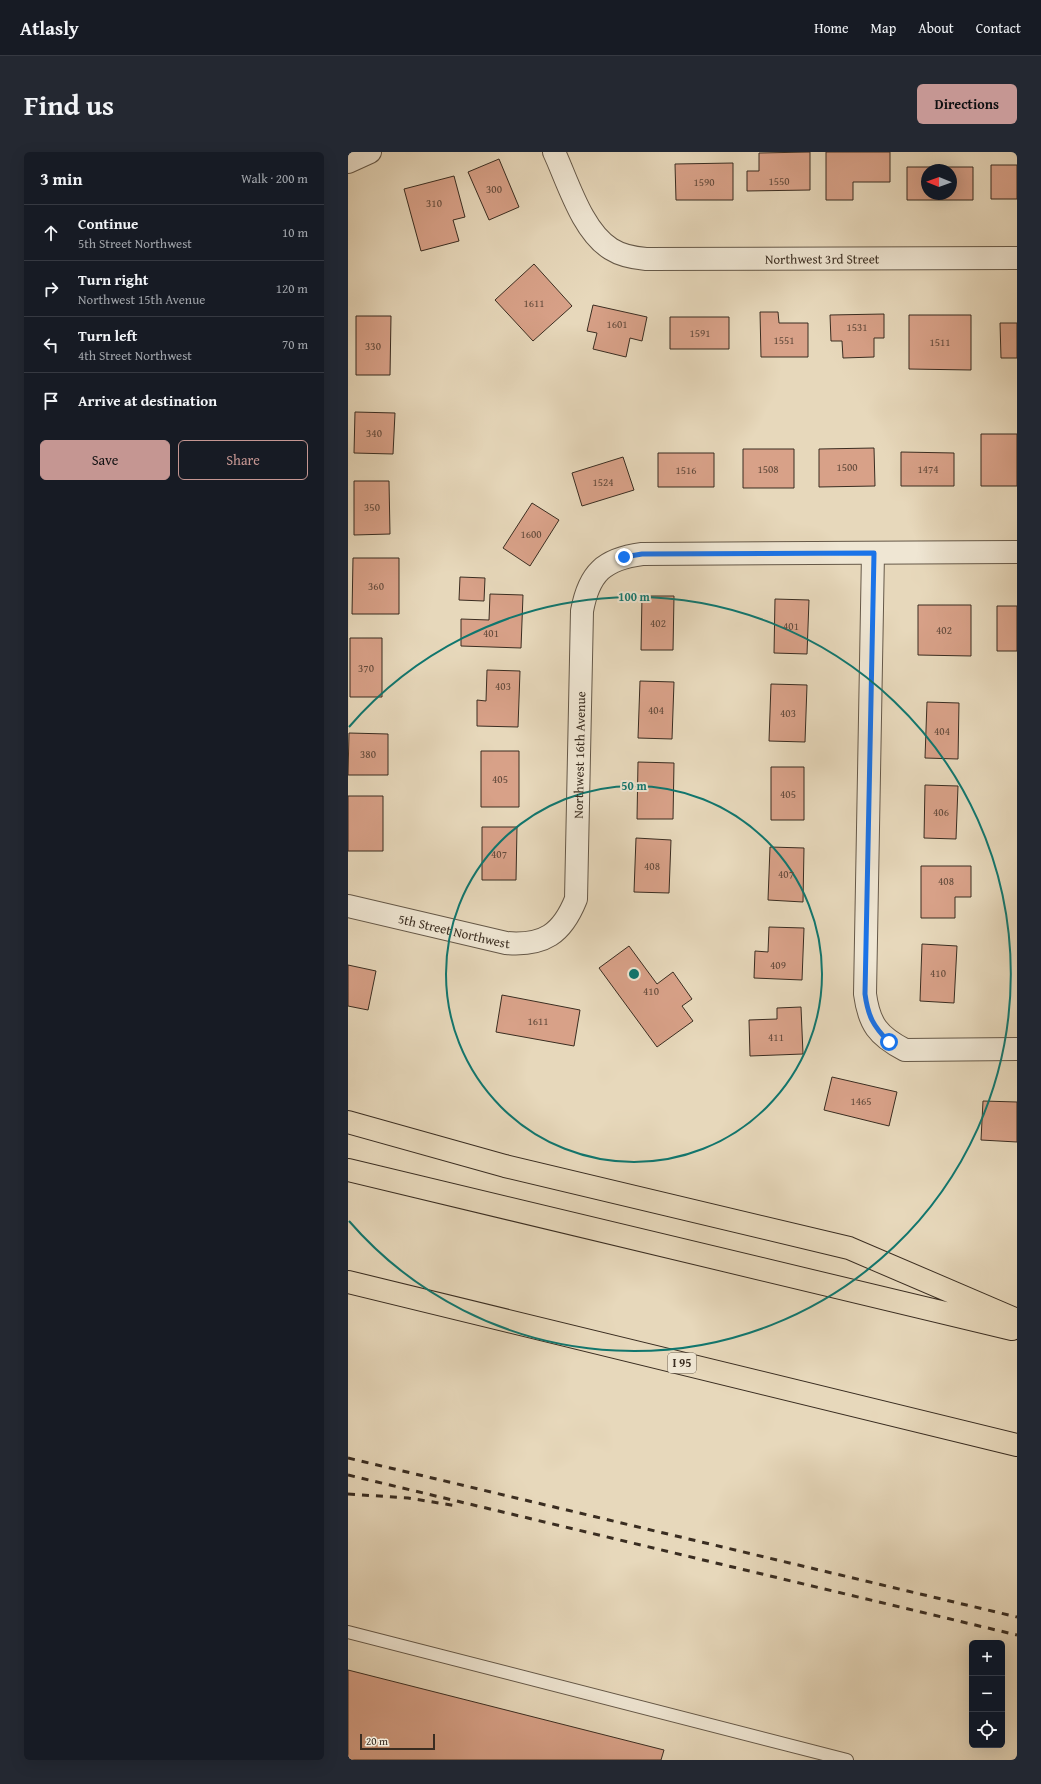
<!DOCTYPE html>
<meta charset="utf-8">
<style>
:root{--surface:#171b24;--page:#242831;--text:#f1f3f6;--muted:#9ea1a6;--line:#363941;--accent:#c59692}
body{margin:0;font-family:"Gentium Book Plus",serif;background:var(--page);color:var(--text)}
.controls{position:absolute;right:12px;bottom:12px;display:grid;overflow:hidden;border-radius:6px;box-shadow:0 4px 16px #0002}
.controls button{width:36px;height:36px;display:grid;place-items:center;padding:0;border:0;border-bottom:1px solid var(--line);background:var(--surface);color:var(--text);font:20px sans-serif}
.compass{position:absolute;left:573px;top:12px;width:36px;height:36px;border-radius:50%;background:var(--surface);box-shadow:0 4px 16px #0002;rotate:271deg}
.scale{position:absolute;left:12px;bottom:10px;width:75px;box-sizing:border-box;padding-left:4px;border:2px solid #3a2d21;border-top:0;font-size:11px;line-height:14px;white-space:nowrap;color:#3a2d21;-webkit-text-stroke:3px #efe6d3;paint-order:stroke}
.stop{position:absolute;width:12px;height:12px;margin:-9px;border:3px solid #1a73e8;border-radius:50%;background:#fff}
.stop.end{background:#1a73e8;border-color:#fff;box-shadow:0 1px 4px #0008}
.list{margin:0;padding:0;list-style:none}
h2{display:flex;justify-content:space-between;align-items:center;height:52px;margin:0;padding:0 16px;font-size:17px}
h2 small{font-size:13px;font-weight:400;color:var(--muted)}
.list li{display:grid;grid-template-columns:26px 1fr auto;gap:12px;align-items:center;box-sizing:border-box;height:56px;padding:0 16px;border-top:1px solid var(--line)}
.list b{display:block;font-size:15px;white-space:nowrap}
.list p{margin:0;font-size:13px;white-space:nowrap;color:var(--muted)}
.list em{font-size:13px;font-style:normal;color:var(--muted)}
.actions{display:flex;gap:8px;padding:12px 16px}
.actions a{flex:1;padding:9px 0;border:1px solid var(--accent);border-radius:6px;text-align:center;font-size:14px;color:var(--accent)}
.actions .main{background:var(--accent);color:#111}
.icon{flex:none;width:22px;height:22px;fill:none;stroke:currentColor;stroke-width:2;stroke-linecap:round;stroke-linejoin:round}
.map{position:relative;flex:none;width:669px;height:1608px;overflow:hidden;border-radius:6px}
header{display:flex;align-items:center;gap:24px;box-sizing:border-box;height:56px;padding:0 20px;background:var(--surface);border-bottom:1px solid var(--line)}
header strong{font-size:19px}
nav{display:flex;gap:22px;margin-inline-start:auto;font-size:14px}
.intro{display:flex;align-items:center;justify-content:space-between;box-sizing:border-box;height:96px;padding:0 24px}
h1{margin:0;font-size:28px}
.button{padding:10px 18px;border-radius:6px;background:var(--accent);color:#111;font-size:14px;font-weight:700}
main{display:flex;gap:24px;padding:0 24px}
aside{flex:1;background:var(--surface);border-radius:6px;box-shadow:0 4px 16px #0002}
.map>svg:first-child{display:block}
.building{fill:#d8a188;stroke:#3a2d21;fill-rule:evenodd}
.lines{fill:none;stroke-linecap:round;stroke-linejoin:round}
.service-casing{stroke:#655848;stroke-width:14}
.minor-casing{stroke:#655848;stroke-width:24}
.motorway-casing{stroke:#3a2d21;stroke-width:24}
.service{stroke:#efe6d3;stroke-width:12}
.minor{stroke:#efe6d3;stroke-width:22}
.motorway{stroke:#e7d8bb;stroke-width:22}
.rail{stroke:#3a2d21;stroke-width:3;stroke-dasharray:7 7;stroke-linecap:butt}
.route{stroke:#1a73e8;stroke-width:5}
.ring{fill:none;stroke:#0f766e;stroke-width:2}
.labels{text-anchor:middle;stroke-width:4;stroke-linejoin:round;paint-order:stroke}
.number-label{font-size:11px;fill:#624a3b}
.shield{fill:#efe6d3;stroke:#706456;stroke-width:1}
.shield-label{font-size:12px;font-weight:bold;fill:#3a2d21}
.street-label{font-size:13px;fill:#3a2d21;stroke:#efe6d3}
.centre{fill:#0f766e;stroke:#efe6d3;stroke-width:2}
.ring-label{font-size:12px;text-anchor:middle;font-weight:bold;fill:#0f766e;stroke:#efe6d3;stroke-width:4;stroke-linejoin:round;paint-order:stroke}
</style>
<header>
<strong>Atlasly</strong>
<nav><a>Home</a><a>Map</a><a>About</a><a>Contact</a></nav>
</header>
<div class="intro"><h1>Find us</h1><a class="button">Directions</a></div>
<main>
<aside>
<h2>3 min<small>Walk · 200 m</small></h2>
<ul class="list">
<li><svg class="icon" aria-label="ahead" viewBox="0 0 24 24"><path d="M12 20V5M6 11l6-6 6 6"/></svg><div><b>Continue</b><p>5th Street Northwest</p></div><em>10 m</em></li>
<li><svg class="icon" aria-label="right" viewBox="0 0 24 24"><path d="M7 20v-9h11M14 6l5 5-5 5"/></svg><div><b>Turn right</b><p>Northwest 15th Avenue</p></div><em>120 m</em></li>
<li><svg class="icon" aria-label="left" viewBox="0 0 24 24"><path d="M17 20v-9H6M10 6l-5 5 5 5"/></svg><div><b>Turn left</b><p>4th Street Northwest</p></div><em>70 m</em></li>
<li><svg class="icon" aria-label="arrive" viewBox="0 0 24 24"><path d="M6 21V4h12l-3 4 3 4H6"/></svg><div><b>Arrive at destination</b></div></li>
</ul>
<div class="actions"><a class="main">Save</a><a>Share</a></div>
</aside>
<div class="map">
<svg width="669" height="1608" viewBox="0 0 669 1608">
<rect width="100%" height="100%" fill="#e7d8bb"/>
<filter id="stains"><feTurbulence type="fractalNoise" baseFrequency=".005" numOctaves="4"/><feColorMatrix values="0 0 0 0 .2 0 0 0 0 .09 0 0 0 0 .02 0 0 0 .5 -.17"/></filter>
<radialGradient id="worn" r=".72"><stop offset=".6" stop-color="#630" stop-opacity="0"/><stop offset="1" stop-color="#630" stop-opacity=".3"/></radialGradient>
<path class="building" d="M462,0V38L399,39V19H411V1Z
M478,0H542V30H505V48H478Z
M151,7L171,55L141,68L120,20Z
M385,11V48H328L327,12Z
M643,13H669V47H643Z
M559,15H625V48H559ZM579,18H603V42H579Z
M106,24L117,65L105,68L111,89L73,99L56,37Z
M186,112L224,154L185,189L147,148Z
M245,153L299,165L294,189L282,186L278,205L245,197L249,181L239,179Z
M412,160H430L431,171H460V205H413Z
M536,162V186H526V205L495,206L494,189H483L482,163Z
M561,163H623V218L561,217Z
M8,164H43L42,223H8Z
M322,165H381V197H322Z
M652,171H669V206H653Z
M7,260L47,261L45,302L6,301Z
M633,282H669V334H633Z
M526,296L527,334L471,335V297Z
M395,297H446V336H395Z
M553,300L606,301V334H553Z
M310,301H366V335H310Z
M275,305L286,338L234,354L224,321Z
M6,329H41L42,382L6,383Z
M184,351L211,368L182,414L155,396Z
M5,406H51V462H4Z
M112,425L137,426L136,449L111,448Z
M142,442L175,443L173,496L113,494V467L141,468Z
M294,444H326L325,498H293Z
M427,447L461,448L459,502L426,501Z
M570,453H623V504L570,503Z
M649,454H669V499H649Z
M2,486H34V545H2Z
M139,518L172,519L170,575L129,574V548L138,549Z
M292,529L326,530L324,587L290,586Z
M423,532L459,533L457,590L421,589Z
M579,550L611,551L610,607L577,606Z
M1,581L40,582V623H0Z
M133,599H171V655H133Z
M290,610L326,611L325,667H289Z
M423,615H456V668H423Z
M577,633L610,634L608,687L576,686Z
M0,644H35V699H0Z
M134,675H169L168,728H134Z
M288,686L323,688L321,741L286,740Z
M422,695L456,696L455,750L420,748Z
M573,714H623V745H607V766H573Z
M421,775L456,776L454,828L406,826L407,799L420,800Z
M574,792L609,794L606,851L572,849Z
M281,794L309,832L325,820L344,847L334,854L345,869L309,895L251,816Z
M0,813L28,819L20,858L0,854Z
M154,843L232,858L226,894L148,880Z
M453,855L455,902L402,904L401,868L429,867V856Z
M484,925L549,940L541,974L476,958Z
M635,949L669,950V990L633,988Z
M0,1518L316,1598L313,1608H0Z"/>
<g class="lines">
<defs>
<path id="service" d="M0,1480L499,1608"/>
<g id="minor">
<path id="s1" d="M206,0C220,30 234,79 263,97C274,104 286,106 298,107L669,106"/>
<path d="M0,10L22,0"/>
<path d="M525,401L517,842C521,872 530,884 557,898L669,897"/>
<path id="s2" d="M0,754L158,791C196,794 214,782 228,747L234,459C241,421 256,407 294,402L669,400"/>
</g>
<path id="motorway" d="M0,970L157,1014L501,1096L669,1168
M0,1018L664,1177
M0,1130L669,1293"/>
</defs>
<use href="#service" class="service-casing"/>
<use href="#minor" class="minor-casing"/>
<use href="#motorway" class="motorway-casing"/>
<use href="#service" class="service"/>
<use href="#minor" class="minor"/>
<use href="#motorway" class="motorway"/>
<path class="rail" d="M0,1306L669,1465
M0,1323L669,1483
M0,1342L60,1346L109,1354"/>
</g>
<g class="lines">
<path class="route" d="M276,405L294,402L526,401L517,842C520,864 525,874 541,890"/>
</g>
<g class="ring">
<circle cx="286" cy="822" r="188"/>
<path d="M1 575A377 377 0 1 1 1 1069"/>
</g>
<g class="labels">
<g class="number-label">
<text x="431" y="33">1550</text>
<text x="356" y="34">1590</text>
<text x="146" y="41">300</text>
<text x="86" y="55">310</text>
<text x="186" y="155">1611</text>
<text x="269" y="176">1601</text>
<text x="509" y="179">1531</text>
<text x="352" y="185">1591</text>
<text x="436" y="192">1551</text>
<text x="592" y="194">1511</text>
<text x="25" y="198">330</text>
<text x="26" y="285">340</text>
<text x="499" y="319">1500</text>
<text x="420" y="321">1508</text>
<text x="580" y="321">1474</text>
<text x="338" y="322">1516</text>
<text x="255" y="334">1524</text>
<text x="24" y="359">350</text>
<text x="183" y="386">1600</text>
<text x="28" y="438">360</text>
<text x="310" y="475">402</text>
<text x="443" y="478">401</text>
<text x="596" y="482">402</text>
<text x="143" y="485">401</text>
<text x="18" y="520">370</text>
<text x="155" y="538">403</text>
<text x="308" y="562">404</text>
<text x="440" y="565">403</text>
<text x="594" y="583">404</text>
<text x="20" y="606">380</text>
<text x="152" y="631">405</text>
<text x="440" y="646">405</text>
<text x="593" y="664">406</text>
<text x="151" y="706">407</text>
<text x="304" y="718">408</text>
<text x="438" y="726">407</text>
<text x="598" y="733">408</text>
<text x="430" y="817">409</text>
<text x="590" y="825">410</text>
<text x="303" y="843">410</text>
<text x="190" y="873">1611</text>
<text x="428" y="889">411</text>
<text x="513" y="953">1465</text>
</g>
<rect class="shield" x="320" y="1201" width="28" height="20" rx="3"/>
<g class="shield-label">
<text x="334" y="1215">I 95</text>
</g>
<g class="street-label">
<text dy="5" stroke="none"><textPath href="#s1" startOffset="327">Northwest 3rd Street</textPath></text>
<text dy="5" stroke="none"><textPath href="#s2" startOffset="397">Northwest 16th Avenue</textPath></text>
<text dy="5" stroke="none"><textPath href="#s2" startOffset="109">5th Street Northwest</textPath></text>
</g>
</g>
<circle cx="286" cy="822" r="6" class="centre"/>
<g class="ring-label">
<text x="286" y="449">100 m</text>
<text x="286" y="638">50 m</text>
</g>
<rect width="100%" height="100%" filter="url(#stains)"/>
<rect width="100%" height="100%" fill="url(#worn)"/>
</svg>
<div class="controls">
<button>+</button>
<button>−</button>
<button><svg class="icon" aria-label="locate" viewBox="0 0 24 24"><circle cx="12" cy="12" r="6"/><path d="M12 2v4M12 18v4M2 12h4M18 12h4"/></svg></button>
</div>
<svg class="compass" viewBox="-18 -18 36 36"><path d="M0-13l5 13h-10z" fill="#e53935"/><path d="M0 13l5-13h-10z" fill="#9ea1a6"/></svg>
<div class="scale">20 m</div>
<div class="stop" style="left:541px;top:890px"></div>
<div class="stop end" style="left:276px;top:405px"></div>
</div>
</main>
